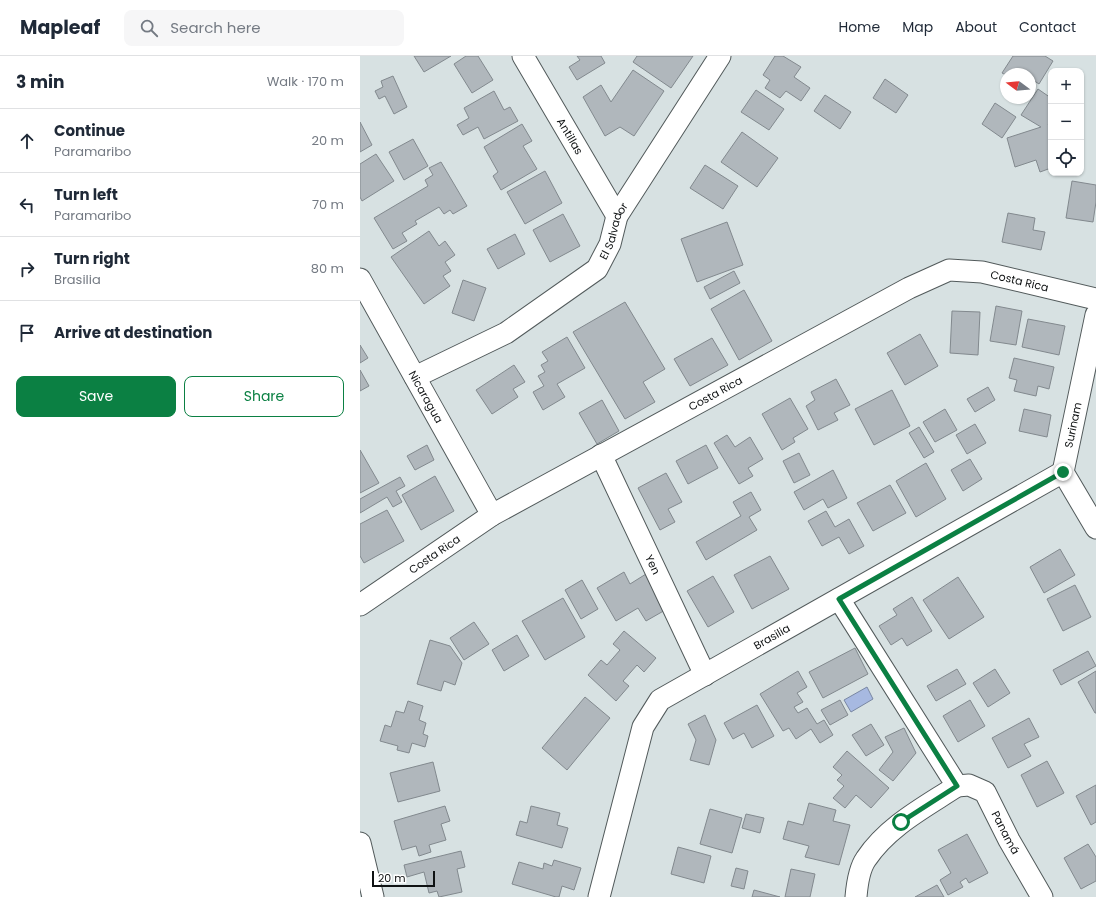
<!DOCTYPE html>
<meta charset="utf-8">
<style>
:root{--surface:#fff;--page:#f6f6f7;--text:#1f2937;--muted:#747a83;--line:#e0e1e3;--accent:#0b8043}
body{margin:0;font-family:Poppins,sans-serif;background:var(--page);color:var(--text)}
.controls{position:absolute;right:12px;top:12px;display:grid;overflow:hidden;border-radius:8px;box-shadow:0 1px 3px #0004}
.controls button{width:36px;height:36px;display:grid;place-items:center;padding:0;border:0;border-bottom:1px solid var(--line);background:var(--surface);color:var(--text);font:20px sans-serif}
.compass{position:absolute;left:640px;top:12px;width:36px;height:36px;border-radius:50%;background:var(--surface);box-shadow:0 1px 3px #0004;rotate:286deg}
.scale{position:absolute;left:12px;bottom:10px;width:63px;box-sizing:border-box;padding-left:4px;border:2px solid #0f1213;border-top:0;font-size:11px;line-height:14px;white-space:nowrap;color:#0f1213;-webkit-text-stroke:3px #fff;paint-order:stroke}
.stop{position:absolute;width:12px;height:12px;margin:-9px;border:3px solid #0b8043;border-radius:50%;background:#fff}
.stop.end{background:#0b8043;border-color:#fff;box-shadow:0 1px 4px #0008}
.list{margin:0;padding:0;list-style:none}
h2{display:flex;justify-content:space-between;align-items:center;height:52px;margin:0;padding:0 16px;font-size:17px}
h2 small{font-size:13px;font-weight:400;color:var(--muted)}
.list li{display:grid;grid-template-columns:26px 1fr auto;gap:12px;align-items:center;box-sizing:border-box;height:64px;padding:0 16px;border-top:1px solid var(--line)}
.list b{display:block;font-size:15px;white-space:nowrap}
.list p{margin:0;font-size:13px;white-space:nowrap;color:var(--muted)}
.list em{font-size:13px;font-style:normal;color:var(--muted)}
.actions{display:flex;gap:8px;padding:12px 16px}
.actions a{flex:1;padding:9px 0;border:1px solid var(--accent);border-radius:8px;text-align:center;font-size:14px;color:var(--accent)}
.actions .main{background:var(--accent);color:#fff}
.icon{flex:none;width:22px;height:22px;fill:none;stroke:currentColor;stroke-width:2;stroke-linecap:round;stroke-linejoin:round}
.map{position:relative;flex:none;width:736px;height:841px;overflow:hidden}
header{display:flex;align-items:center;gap:24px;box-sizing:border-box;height:56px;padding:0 20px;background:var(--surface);border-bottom:1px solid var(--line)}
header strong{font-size:19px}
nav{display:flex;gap:22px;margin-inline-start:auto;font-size:14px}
.search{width:280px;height:36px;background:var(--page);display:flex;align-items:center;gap:10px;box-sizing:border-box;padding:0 14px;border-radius:8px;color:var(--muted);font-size:15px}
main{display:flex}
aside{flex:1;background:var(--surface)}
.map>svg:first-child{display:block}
.water{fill:#a7b9e1;stroke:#7987a3}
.building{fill:#b0b7bc;stroke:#82898e}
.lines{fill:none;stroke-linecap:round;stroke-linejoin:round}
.street-casing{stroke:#525a5b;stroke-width:23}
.street{stroke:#fff;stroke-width:21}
.route{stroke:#0b8043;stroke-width:5}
.labels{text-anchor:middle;stroke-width:3;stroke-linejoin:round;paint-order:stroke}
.street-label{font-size:11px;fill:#0f1213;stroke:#fff}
</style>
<header>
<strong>Mapleaf</strong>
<div class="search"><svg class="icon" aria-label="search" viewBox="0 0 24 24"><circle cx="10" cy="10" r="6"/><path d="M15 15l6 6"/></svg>Search here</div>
<nav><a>Home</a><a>Map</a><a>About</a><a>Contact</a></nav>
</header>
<main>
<aside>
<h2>3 min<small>Walk · 170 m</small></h2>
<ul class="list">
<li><svg class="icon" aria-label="ahead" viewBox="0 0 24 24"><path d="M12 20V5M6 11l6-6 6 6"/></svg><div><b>Continue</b><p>Paramaribo</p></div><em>20 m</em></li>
<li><svg class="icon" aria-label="left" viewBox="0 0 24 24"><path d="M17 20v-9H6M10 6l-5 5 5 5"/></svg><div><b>Turn left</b><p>Paramaribo</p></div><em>70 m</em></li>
<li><svg class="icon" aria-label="right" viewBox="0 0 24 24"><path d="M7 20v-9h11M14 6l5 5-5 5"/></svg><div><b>Turn right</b><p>Brasilia</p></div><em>80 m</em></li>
<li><svg class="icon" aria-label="arrive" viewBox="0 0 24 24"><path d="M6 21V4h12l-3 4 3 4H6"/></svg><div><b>Arrive at destination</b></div></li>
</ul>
<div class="actions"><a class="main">Save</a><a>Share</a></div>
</aside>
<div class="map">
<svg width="736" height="841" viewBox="0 0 736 841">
<rect width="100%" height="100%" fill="#d7e1e2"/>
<path class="water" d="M507,631L513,643L491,656L484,644Z"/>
<path class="building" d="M54,0H91L64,16Z
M106,0H118L133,24L112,37L94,8Z
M217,0H241L245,7L217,24L209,11L220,4Z
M277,0H333L311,32L273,6Z
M415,0H423L441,11L434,21L450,32L441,45L426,35L420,42L405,32L410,24L403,19Z
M653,0H685L693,5L679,28L670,22V18H663L660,16L658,18L646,19L642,17Z
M273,14L304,35L274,80L260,71L245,80L223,41L241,29L251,46Z
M33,20L47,51L34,58L25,40L19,43L15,35L23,31L21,25Z
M525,23L548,39L536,57L513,42Z
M678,33L691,42V65L688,69L691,68V112L680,116L676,104L655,111L647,82L681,71L661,59Z
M396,34L424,53L409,74L381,56Z
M134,35L144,54L150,51L158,65L124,83L118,71L103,79L97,69L109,62L104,52Z
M465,39L491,56L480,73L454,55Z
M635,47L656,61L642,82L622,68Z
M0,66L12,89L0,96Z
M162,68L172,85L163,90L177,113L141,134L133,120L138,116L124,91Z
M382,76L418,102L397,131L361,106Z
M53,83L68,110L44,124L29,96Z
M16,98L34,125L2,145L0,141V108Z
M81,106L107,150L93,158L90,154L84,158L79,151L55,165L57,168L42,177L47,185L33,193L14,162L68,130L65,124L73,119L69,112Z
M345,109L378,130L363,153L330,132Z
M185,115L202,147L165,168L147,136Z
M712,125L736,129V146L733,166L706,162Z
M648,157L675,162L673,174L685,176L681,194L642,186Z
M203,158L220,190L190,206L173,174Z
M367,166L383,209L337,226L321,183Z
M69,175L79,190L85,185L95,199L85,206L91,215L83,220L90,230L64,248L31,201Z
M155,178L165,198L138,213L127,193Z
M374,215L380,227L350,243L344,231Z
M103,224L126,232L114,265L92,257Z
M384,234L412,285L379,304L351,253Z
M265,246L305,313L283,326L295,346L265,363L213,276Z
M636,250L662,255L656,289L630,285Z
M592,255L620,256L618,299L590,297Z
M668,263L705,270L699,299L662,291Z
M560,278L578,310L545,329L527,297Z
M207,281L225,312L197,328L205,341L183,354L173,336L184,330L178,320L185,316L181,309L188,305L182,296Z
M352,282L368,309L330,330L314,303Z
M0,289L8,302L0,307Z
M654,302L694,311L689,333L678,330L676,340L654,335L657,324L649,322Z
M154,309L165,326L153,333L158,341L132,358L116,334Z
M0,314L9,330L0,335Z
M476,323L490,349L474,357L478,364L458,374L446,350L455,344L451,336Z
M628,331L635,344L615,356L607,343Z
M532,334L550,370L514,389L495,353Z
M430,342L448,373L433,382L435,386L422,394L402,358Z
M242,344L259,375L237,388L219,357Z
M585,353L597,374L575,386L563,366Z
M664,353L691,359L687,381L659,375Z
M615,368L626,387L607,398L596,379Z
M559,371L574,396L564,402L549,377Z
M367,379L375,391L390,381L403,403L388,412L393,420L379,428L354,387Z
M67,389L74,404L55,414L47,400Z
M346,389L358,412L328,428L316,405Z
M0,394L19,427L0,437Z
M439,397L450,419L434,427L423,405Z
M610,403L622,423L603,435L591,414Z
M566,407L586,443L556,461L536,425Z
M473,414L487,442L468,452L463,443L444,454L434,436Z
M306,417L322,446L308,453L315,466L300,474L278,432Z
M75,420L94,455L61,474L42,439Z
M40,421L45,430L36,435L42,446L33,451L27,441L0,457V443Z
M530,429L546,457L513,475L497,447Z
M391,436L401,454L389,461L397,474L346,504L336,486L381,460L373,446Z
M27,454L44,485L4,507L0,500V468Z
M466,455L475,471L489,463L504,490L489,498L479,481L462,490L448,465Z
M700,493L715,519L684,537L670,511Z
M410,500L429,533L392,553L374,519Z
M264,516L270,528L286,518L307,553L286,565L278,552L256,565L237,532Z
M353,520L374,556L348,571L327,535Z
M598,521L624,561L589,583L563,544Z
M222,524L238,553L221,563L205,534Z
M715,529L731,561L703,575L687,543Z
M552,541L572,575L547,590L542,582L531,589L519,570L537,559L533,553Z
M203,542L225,581L185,604L162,565Z
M114,566L129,588L104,604L90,582Z
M264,575L296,602L284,616L277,609L263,625L269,630L256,645L228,619L241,604L247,609L260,594L253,588Z
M157,579L169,600L144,615L132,594Z
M70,584L90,590L102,607L95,629L84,625L81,635L57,628Z
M495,592L508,618L463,642L449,616Z
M728,595L736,610L701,629L693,614Z
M597,613L606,628L576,645L567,630Z
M635,613L650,637L628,651L613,627Z
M438,615L447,631L437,637L443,646L434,651L438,657L447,652L457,668L464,664L473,679L460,687L451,673L436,683L429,672L423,675L400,638Z
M736,615V657H735L718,626Z
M225,641L250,662L207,714L182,692Z
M480,644L488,659L470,669L461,654Z
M610,644L625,670L598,686L583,660Z
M48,645L63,650L59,664L66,667L63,678L68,680L65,691L52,687L49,697L37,694L38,690L20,685L25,669L31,671L36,655L44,657Z
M397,649L414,680L392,692L384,677L373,683L364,667Z
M345,659L356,684L349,709L330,704L336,684L328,668Z
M669,662L679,681L664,688L671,700L648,712L632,682Z
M511,668L524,689L506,700L492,679Z
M544,672L556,697L533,725L519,714L533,696L525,681Z
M487,695L529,732L511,752L496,739L485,752L473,742L484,730L477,724L482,719L473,711Z
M687,705L704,737L677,751L661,719Z
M73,706L80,735L38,746L30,717Z
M736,729V766L731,769L716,740Z
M449,747L476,754L473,765L490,769L479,809L445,801L449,790L423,783L428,765L443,769Z
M85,750L90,765L81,768L86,784L69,789L71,796L59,800L56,790L42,794L34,765Z
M171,750L200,757L197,769L208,772L202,792L156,779L160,765L167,767Z
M350,753L382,762L372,797L340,788Z
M386,758L404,762L400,777L382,772Z
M607,778L628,817L609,827L606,822L600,826L603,831L588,839L580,824L591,817L578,794Z
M728,788L736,801V825L721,833L704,802Z
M318,791L351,800L344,827L311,818Z
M101,795L105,811L97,813L102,836L79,841L77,835L69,837L64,816L47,821L44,809Z
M194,804L221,812L214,834L202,830L199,841H196L152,828L159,806L183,813L184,807L192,810Z
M376,812L388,815L384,833L371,830Z
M431,813L455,818L450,841H425Z
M577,829L584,841H555Z
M394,834L420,841H392Z"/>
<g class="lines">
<defs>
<g id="street">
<path id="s1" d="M163,0L257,160"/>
<path id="s2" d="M0,223L132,459"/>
<path d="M736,259L703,416L736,472"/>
<path id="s3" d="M55,321L146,277L237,213L250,188L257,160L360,0"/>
<path id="s4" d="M241,399L345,619"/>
<path d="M479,543L597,730C565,751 528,770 506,803C499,813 497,829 496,841"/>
<path id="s5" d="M0,549L132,459L549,232L589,214L622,216L736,243"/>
<path id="s6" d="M597,730L609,729L625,736L649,784L682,841"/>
<path d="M0,787L13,841"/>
<path id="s7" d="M239,841L283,671L300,644L703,416"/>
</g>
</defs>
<use href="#street" class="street-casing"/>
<use href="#street" class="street"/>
</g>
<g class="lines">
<path class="route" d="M541,766L597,730L479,543L703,416"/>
</g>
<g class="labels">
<g class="street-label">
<text dy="4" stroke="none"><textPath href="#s1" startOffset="93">Antillas</textPath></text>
<text dy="4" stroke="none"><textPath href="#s3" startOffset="254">El Salvador</textPath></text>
<text dy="4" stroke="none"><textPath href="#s5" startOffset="750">Costa Rica</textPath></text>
<text dy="4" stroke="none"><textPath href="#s5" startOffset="414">Costa Rica</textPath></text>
<text dy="4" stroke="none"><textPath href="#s2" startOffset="135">Nicaragua</textPath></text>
<text transform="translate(713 369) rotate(-78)" y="4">Surinam</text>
<text dy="4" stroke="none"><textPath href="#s5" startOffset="90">Costa Rica</textPath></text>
<text dy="4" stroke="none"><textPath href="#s4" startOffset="121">Yen</textPath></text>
<text dy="4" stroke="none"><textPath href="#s7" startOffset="336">Brasilia</textPath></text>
<text dy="4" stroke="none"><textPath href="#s6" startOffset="75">Panamá</textPath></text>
</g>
</g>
</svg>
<div class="controls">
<button>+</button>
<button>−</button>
<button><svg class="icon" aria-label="locate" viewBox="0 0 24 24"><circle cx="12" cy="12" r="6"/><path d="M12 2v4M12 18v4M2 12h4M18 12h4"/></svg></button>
</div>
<svg class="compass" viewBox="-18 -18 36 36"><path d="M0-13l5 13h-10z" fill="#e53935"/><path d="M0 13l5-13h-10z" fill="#747a83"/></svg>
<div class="scale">20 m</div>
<div class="stop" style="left:541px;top:766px"></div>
<div class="stop end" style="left:703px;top:416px"></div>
</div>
</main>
